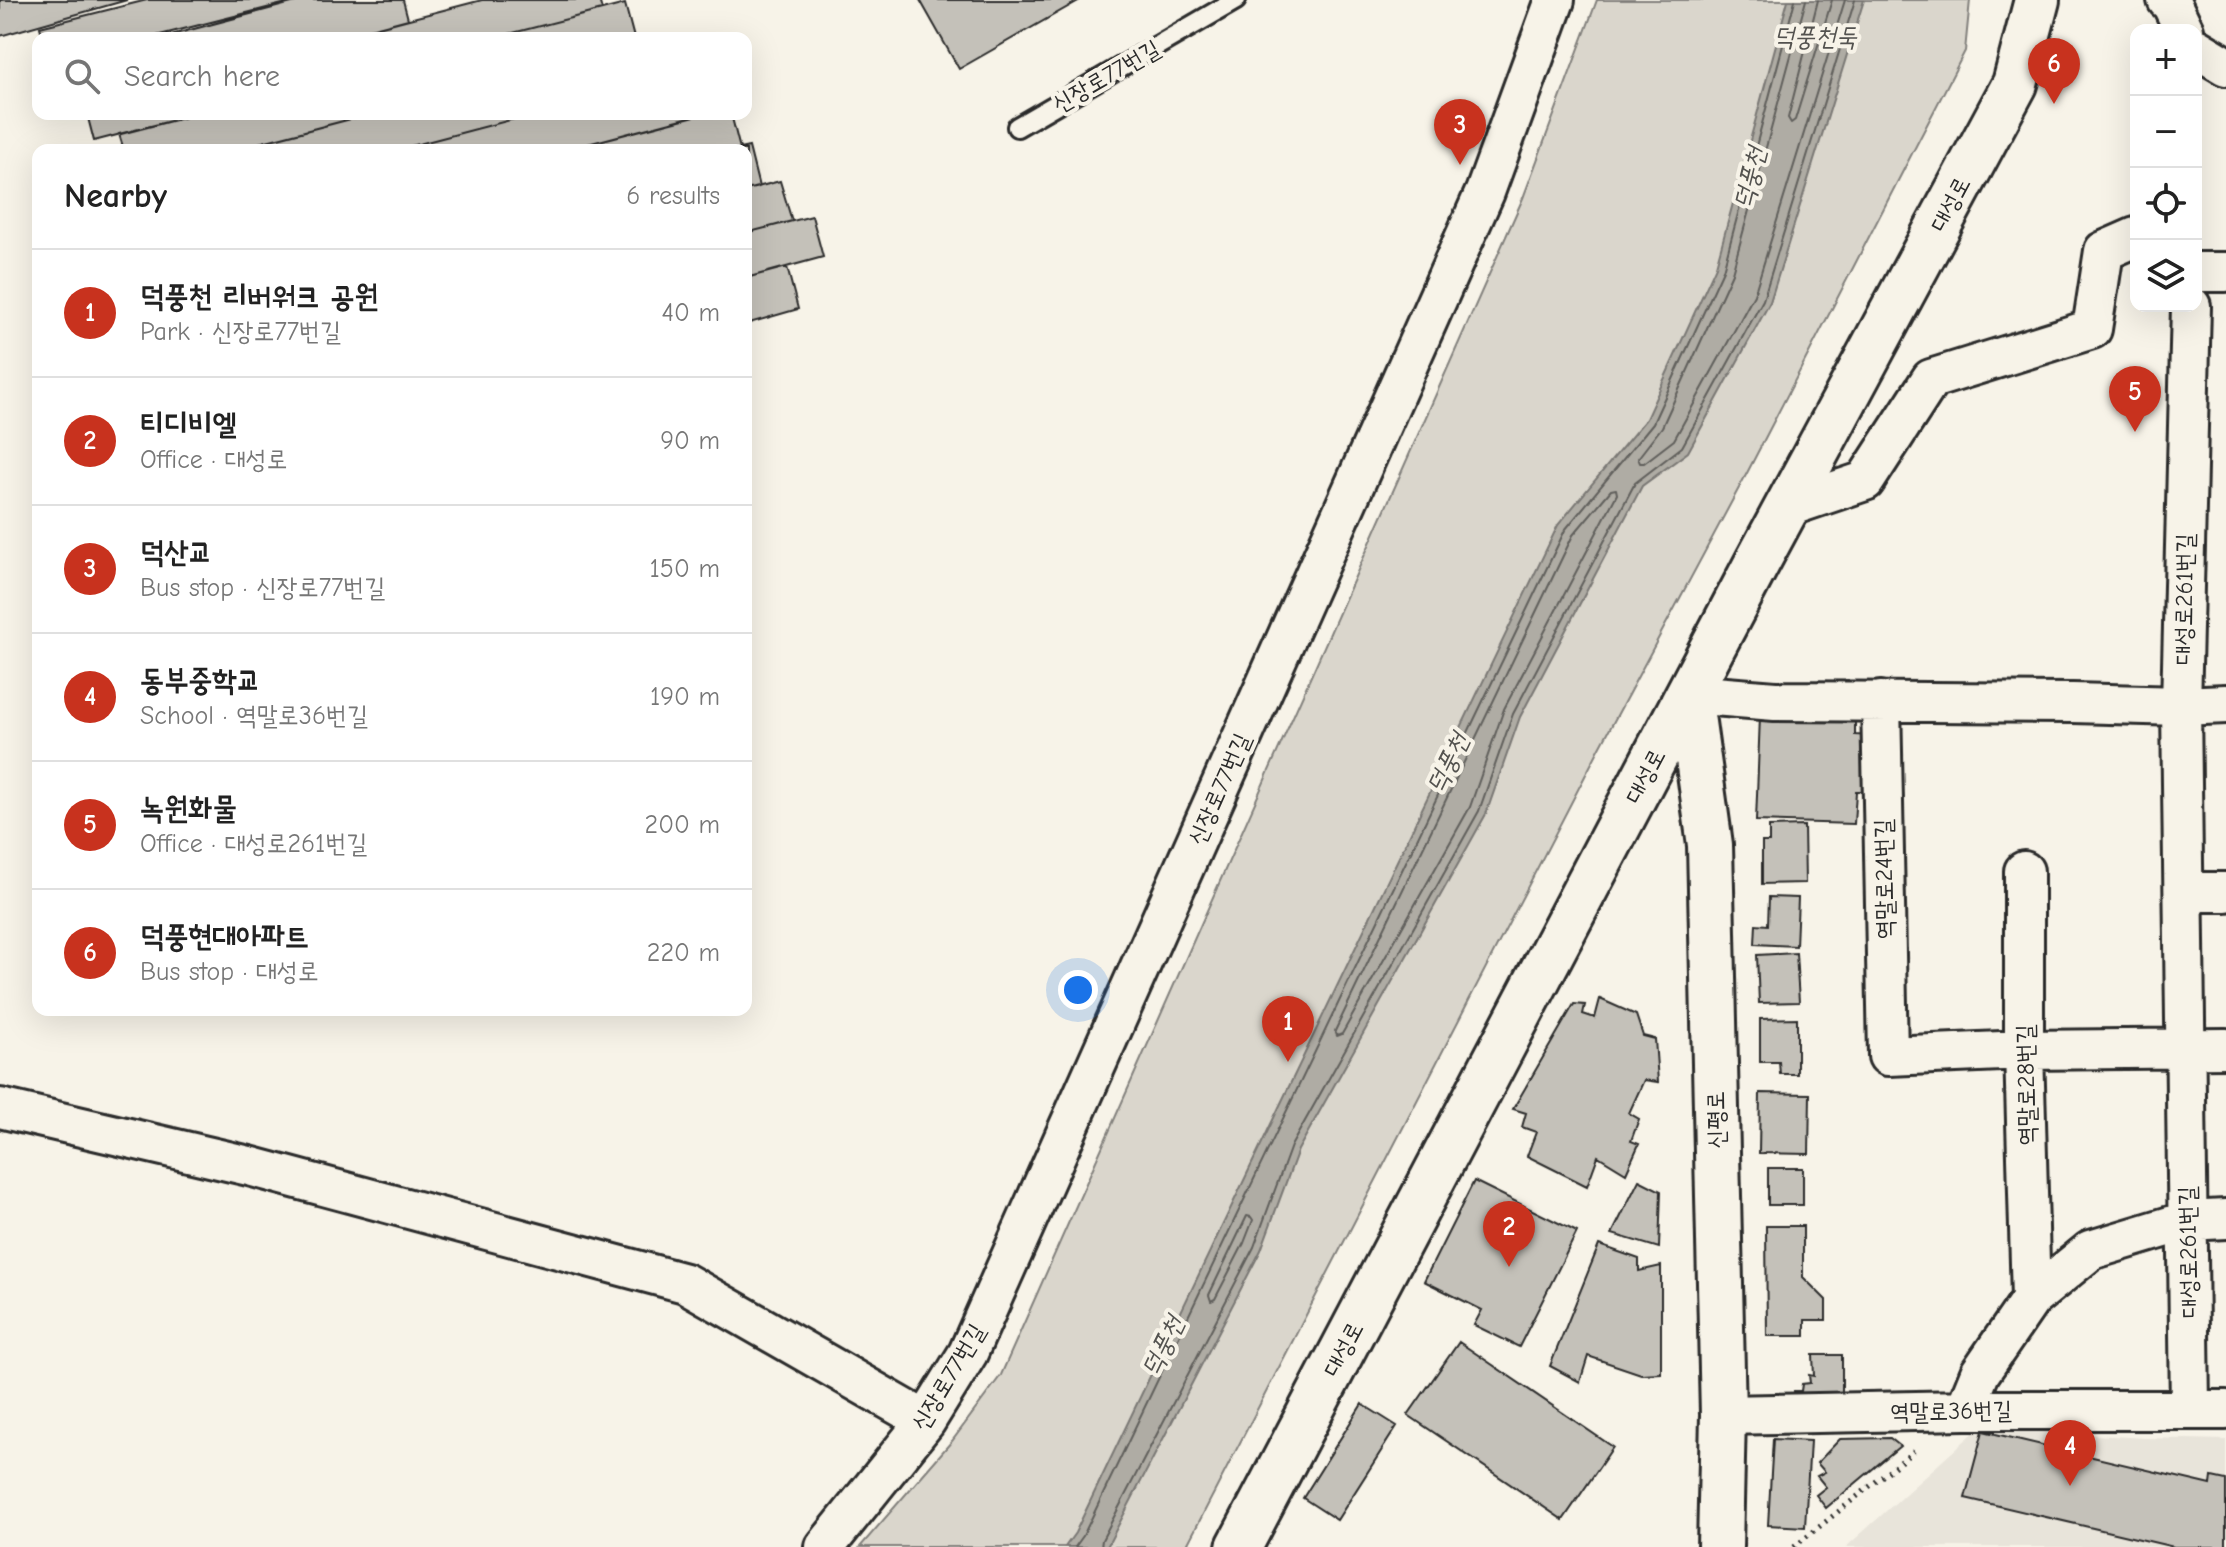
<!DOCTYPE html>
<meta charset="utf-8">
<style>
:root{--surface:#fff;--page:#f2f2f2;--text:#222;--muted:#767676;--line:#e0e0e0;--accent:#c8321e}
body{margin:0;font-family:"Comic Neue","Poor Story",sans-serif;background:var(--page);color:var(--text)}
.controls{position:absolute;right:24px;top:24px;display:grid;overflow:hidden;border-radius:16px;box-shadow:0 8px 32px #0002}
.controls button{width:72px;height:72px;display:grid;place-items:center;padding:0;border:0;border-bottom:2px solid var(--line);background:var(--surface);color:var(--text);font:40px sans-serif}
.you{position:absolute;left:1078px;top:990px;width:28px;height:28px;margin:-20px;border:6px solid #fff;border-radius:50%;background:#1a73e8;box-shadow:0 0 0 12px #1a73e833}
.badge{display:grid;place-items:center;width:52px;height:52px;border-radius:50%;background:var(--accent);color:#fff;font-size:26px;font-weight:700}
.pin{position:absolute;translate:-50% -66px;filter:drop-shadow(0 2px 4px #0008)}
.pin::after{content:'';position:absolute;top:42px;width:28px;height:24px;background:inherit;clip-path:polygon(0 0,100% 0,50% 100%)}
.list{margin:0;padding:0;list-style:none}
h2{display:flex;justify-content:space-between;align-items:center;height:104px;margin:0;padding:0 32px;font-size:34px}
h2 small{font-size:26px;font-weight:400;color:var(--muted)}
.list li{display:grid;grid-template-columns:52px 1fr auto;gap:24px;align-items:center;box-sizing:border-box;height:128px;padding:0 32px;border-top:2px solid var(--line)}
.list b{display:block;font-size:30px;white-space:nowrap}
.list p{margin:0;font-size:26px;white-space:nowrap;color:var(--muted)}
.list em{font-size:26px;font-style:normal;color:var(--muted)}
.icon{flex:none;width:44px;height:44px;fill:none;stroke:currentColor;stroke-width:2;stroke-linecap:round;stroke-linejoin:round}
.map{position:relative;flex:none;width:2226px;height:1547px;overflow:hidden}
.search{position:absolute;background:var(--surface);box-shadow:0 8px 32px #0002;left:32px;top:32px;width:720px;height:88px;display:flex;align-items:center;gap:20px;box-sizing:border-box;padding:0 28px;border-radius:16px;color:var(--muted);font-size:30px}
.panel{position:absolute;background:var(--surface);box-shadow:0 8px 32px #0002;left:32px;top:144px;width:720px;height:872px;border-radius:16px}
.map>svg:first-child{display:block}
.built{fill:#e8e4da}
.green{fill:#dad6cc;stroke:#82807c;stroke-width:2}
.water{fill:#afaca4;stroke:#7a7874;stroke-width:2}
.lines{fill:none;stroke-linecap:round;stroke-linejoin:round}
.shore{stroke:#605f5b;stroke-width:2}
.building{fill:#c4c1b9;stroke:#2b2b2b;stroke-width:2}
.service-casing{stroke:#2b2b2b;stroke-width:24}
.minor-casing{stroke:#2b2b2b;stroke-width:44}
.tertiary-casing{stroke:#2b2b2b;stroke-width:50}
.path{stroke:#2b2b2b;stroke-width:5;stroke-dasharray:2 6;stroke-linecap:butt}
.service{stroke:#f7f3e8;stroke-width:18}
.minor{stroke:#f7f3e8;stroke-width:38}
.tertiary{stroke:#f7f3e8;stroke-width:44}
.labels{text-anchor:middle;stroke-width:8;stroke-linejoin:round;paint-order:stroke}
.street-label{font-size:24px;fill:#2b2b2b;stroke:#f7f3e8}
.water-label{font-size:26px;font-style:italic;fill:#53524f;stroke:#f7f3e8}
</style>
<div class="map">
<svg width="2226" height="1547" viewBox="0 0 2226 1547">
<rect width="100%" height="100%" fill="#f7f3e8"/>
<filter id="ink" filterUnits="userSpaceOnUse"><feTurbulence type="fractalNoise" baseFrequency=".0125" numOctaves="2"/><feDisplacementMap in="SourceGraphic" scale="16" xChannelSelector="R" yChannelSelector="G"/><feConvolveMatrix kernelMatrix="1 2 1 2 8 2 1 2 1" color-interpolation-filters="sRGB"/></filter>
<g filter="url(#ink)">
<path class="built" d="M1979,1428L2145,1438L2226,1440V1547H1846Z"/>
<path class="green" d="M1597,0H1970L1965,51L1747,473L1599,749L1186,1547H860L952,1441L1001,1375L1523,198Z"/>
<path class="water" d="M1788,0H1864L1770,302L1688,452L1642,486L1520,717L1486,814L1298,1150L1261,1250L1107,1547H1065L1075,1533L1558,525L1646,419L1716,266Z"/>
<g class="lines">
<path class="shore" d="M1806,0L1732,273L1662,427L1638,458L1640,463H1644L1674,440L1754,295L1845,0
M1818,0L1788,118L1791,123L1795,120L1832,0
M1616,489L1617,494L1504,709L1470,807L1342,1034L1337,1036L1335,1031L1573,535L1611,490Z
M1247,1216L1251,1217L1253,1220L1244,1243L1215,1299L1211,1301L1209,1295Z
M1075,1547L1083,1536L1565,530L1653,423L1723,270L1795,0
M1101,1547L1102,1540L1254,1247L1291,1146L1479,811L1513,714L1635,483L1682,447L1763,300L1855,0"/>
</g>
<path class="building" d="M0,0H127L0,36Z
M147,0H298L148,38H43L40,27Z
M303,0H403L408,19L336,38H160Z
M482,0H599L602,10L493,38H336Z
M920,0H1080L959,69Z
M625,4L634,38H493L602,10Z
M87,114H198L94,141Z
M198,114H370L232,150H124L119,134Z
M370,114H533L396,150H232Z
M533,114H699V115L565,150H396Z
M701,114H731L740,149L565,150Z
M749,147L759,187L746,190V150H735Z
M780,181L792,221L746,233V190Z
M812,216L823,257L746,278V233Z
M787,267L798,309L746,324V278Z
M1760,716L1855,720V735L1873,736L1870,791H1856L1854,824L1756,821Z
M1804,826L1805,883L1762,884V842H1769V827Z
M1769,897L1798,898L1796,946L1755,944L1756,924L1768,925Z
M1796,953L1799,1002L1759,1003L1757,955Z
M1600,999L1636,1015L1643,1036L1655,1039L1658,1082L1644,1080L1629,1113L1639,1119L1631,1141L1639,1144L1626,1173L1598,1156L1587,1186L1527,1156L1536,1132L1522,1127L1526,1113L1513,1109L1574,1004L1585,1005L1583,1014L1595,1018Z
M1797,1018V1074H1780L1779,1062H1760V1019Z
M1760,1093L1810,1094L1809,1154L1759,1153Z
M1768,1168H1803V1205H1768Z
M1639,1180L1661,1191L1659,1248L1612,1234Z
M1474,1181L1577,1232L1519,1347L1474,1325L1482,1310L1424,1281Z
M1766,1226H1803V1277L1826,1300V1320H1805V1336H1767Z
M1599,1245L1639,1259V1271L1661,1266V1373L1641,1374L1588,1356L1580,1382L1550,1366Z
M1459,1342L1613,1447L1563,1520L1408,1415Z
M1813,1355H1842V1398L1794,1399V1391H1801L1802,1384L1810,1383L1809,1375L1814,1376Z
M1362,1404L1397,1426L1337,1520L1303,1498Z
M1983,1431L2211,1485L2212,1477L2226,1480V1547H2174L1965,1498Z
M1890,1438L1900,1446L1826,1508L1816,1495L1826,1487L1817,1476L1825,1472L1817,1463L1840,1439Z
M1773,1439L1810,1441L1805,1527L1768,1525Z"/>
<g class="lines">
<defs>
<path id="service" d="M1017,127L1236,0"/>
<path id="minor" d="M2167,0L2171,3L2184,30
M2196,48L2226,66
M2196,272H2226
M1788,507L1865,481L1931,379L2092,329L2104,251L2136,237
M1689,694L1775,701L2073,703L2181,706L2226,704
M1881,701L1888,1056L2024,1050L2226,1048
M2024,871V1050L2031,1299
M2185,892H2226
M0,1108L249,1166L685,1283L926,1421
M2190,1409L2181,706L2191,306
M1965,1410L1980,1373L2031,1299L2091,1250L2187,1221L2226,1219
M1723,1415L1965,1410H2226
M825,1547L926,1421L968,1353L1485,192L1555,0"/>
<path id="tertiary" d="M1689,694L1710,845L1723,1415L1720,1547
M1239,1547L1758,561L2015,84L2037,0"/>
</defs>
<use href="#service" class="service-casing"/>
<use href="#minor" class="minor-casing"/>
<use href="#tertiary" class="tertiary-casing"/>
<path class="path" d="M1794,1547L1914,1451"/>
<use href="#service" class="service"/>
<use href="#minor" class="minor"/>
<use href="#tertiary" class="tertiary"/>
</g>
</g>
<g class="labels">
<g class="street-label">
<text transform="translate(1106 76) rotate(-30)" y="8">신장로77번길</text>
<text transform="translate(1950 204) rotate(-62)" y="8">대성로</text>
<text transform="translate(2184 599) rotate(-89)" y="8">대성로261번길</text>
<text transform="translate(1645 776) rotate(-62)" y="8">대성로</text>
<text transform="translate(1219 789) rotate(-66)" y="8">신장로77번길</text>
<text transform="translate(1884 879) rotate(-91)" y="8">역말로24번길</text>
<text transform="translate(2026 1085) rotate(-91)" y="8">역말로28번길</text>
<text transform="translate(1716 1120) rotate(-91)" y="8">신평로</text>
<text transform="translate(2188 1252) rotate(-91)" y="8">대성로261번길</text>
<text transform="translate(1343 1349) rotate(-62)" y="8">대성로</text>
<text transform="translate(948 1377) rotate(-59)" y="8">신장로77번길</text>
<text transform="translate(1951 1411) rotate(-1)" y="8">역말로36번길</text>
</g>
<g class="water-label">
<text x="1815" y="45">덕풍천둑</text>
<text transform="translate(1749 178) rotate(-76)" y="9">덕풍천</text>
<text transform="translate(1447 763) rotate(-64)" y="9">덕풍천</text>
<text transform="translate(1162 1346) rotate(-64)" y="9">덕풍천</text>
</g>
</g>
</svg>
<div class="controls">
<button>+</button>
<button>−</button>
<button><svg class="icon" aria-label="locate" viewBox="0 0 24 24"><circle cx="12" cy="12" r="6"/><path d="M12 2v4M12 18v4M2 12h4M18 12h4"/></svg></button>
<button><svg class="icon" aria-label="layers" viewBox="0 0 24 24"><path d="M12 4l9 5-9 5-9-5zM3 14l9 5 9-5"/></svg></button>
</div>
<div class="you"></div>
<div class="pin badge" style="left:1288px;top:1062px">1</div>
<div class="pin badge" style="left:1509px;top:1267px">2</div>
<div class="pin badge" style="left:1460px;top:165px">3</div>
<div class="pin badge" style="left:2070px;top:1486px">4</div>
<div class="pin badge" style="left:2135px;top:432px">5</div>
<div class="pin badge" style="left:2054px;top:104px">6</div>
<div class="search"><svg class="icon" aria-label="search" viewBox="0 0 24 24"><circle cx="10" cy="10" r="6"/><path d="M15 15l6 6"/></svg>Search here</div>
<section class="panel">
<h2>Nearby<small>6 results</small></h2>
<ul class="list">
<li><span class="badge">1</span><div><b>덕풍천 리버워크 공원</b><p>Park · 신장로77번길</p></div><em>40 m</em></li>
<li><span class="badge">2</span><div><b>티디비엘</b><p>Office · 대성로</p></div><em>90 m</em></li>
<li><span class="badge">3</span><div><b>덕산교</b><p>Bus stop · 신장로77번길</p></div><em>150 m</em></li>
<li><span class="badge">4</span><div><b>동부중학교</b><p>School · 역말로36번길</p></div><em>190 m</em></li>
<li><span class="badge">5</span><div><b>녹원화물</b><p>Office · 대성로261번길</p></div><em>200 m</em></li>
<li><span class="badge">6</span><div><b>덕풍현대아파트</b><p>Bus stop · 대성로</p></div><em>220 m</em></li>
</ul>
</section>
</div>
